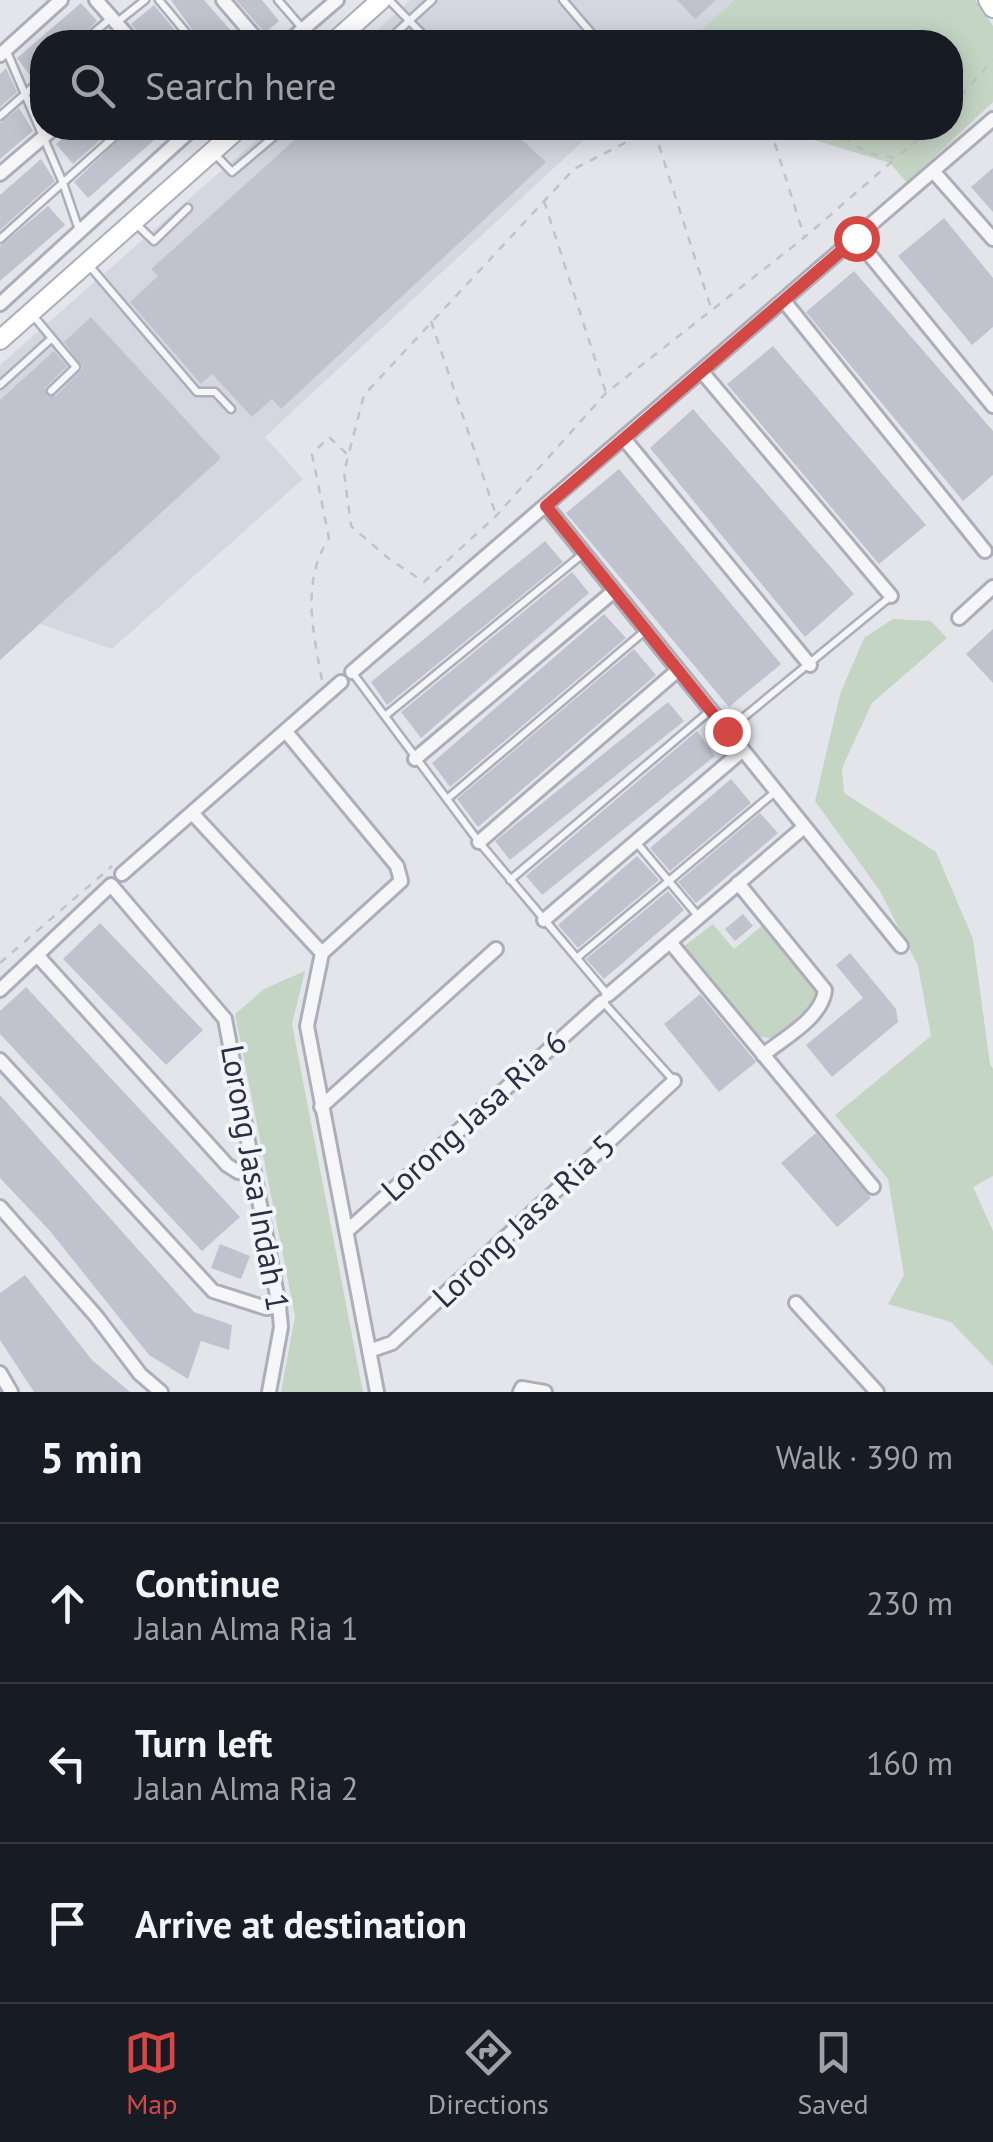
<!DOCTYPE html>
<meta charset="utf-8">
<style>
:root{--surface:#171b24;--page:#20242c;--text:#f1f3f6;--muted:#9ea1a6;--line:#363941;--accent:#d34845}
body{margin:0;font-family:"PT Sans",sans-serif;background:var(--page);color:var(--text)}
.stop{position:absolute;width:30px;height:30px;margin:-22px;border:8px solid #d34845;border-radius:50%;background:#fff}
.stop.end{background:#d34845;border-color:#fff;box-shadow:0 2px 10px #0008}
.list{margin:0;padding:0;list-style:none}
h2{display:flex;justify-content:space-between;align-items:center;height:130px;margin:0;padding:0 40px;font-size:42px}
h2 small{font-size:32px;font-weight:400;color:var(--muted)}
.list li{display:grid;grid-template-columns:65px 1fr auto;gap:30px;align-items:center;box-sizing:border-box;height:160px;padding:0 40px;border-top:2px solid var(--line)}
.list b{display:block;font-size:38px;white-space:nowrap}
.list p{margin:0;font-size:32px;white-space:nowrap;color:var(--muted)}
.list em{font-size:32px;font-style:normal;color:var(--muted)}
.icon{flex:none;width:55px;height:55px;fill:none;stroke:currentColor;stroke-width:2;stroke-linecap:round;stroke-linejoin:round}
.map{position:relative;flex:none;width:993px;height:1392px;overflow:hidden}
.search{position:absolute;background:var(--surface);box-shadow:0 5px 25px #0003;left:30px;right:30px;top:30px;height:110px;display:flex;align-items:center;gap:25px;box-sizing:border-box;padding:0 35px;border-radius:40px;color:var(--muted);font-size:38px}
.sheet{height:610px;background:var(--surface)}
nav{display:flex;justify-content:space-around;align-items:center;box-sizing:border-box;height:140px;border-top:2px solid var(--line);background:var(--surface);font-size:28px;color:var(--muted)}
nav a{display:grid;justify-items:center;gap:5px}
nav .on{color:var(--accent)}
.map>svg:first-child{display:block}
.built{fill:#d5d7e0}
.green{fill:#c5d5c4}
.building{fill:#c0c3ce}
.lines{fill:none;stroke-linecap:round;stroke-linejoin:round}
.lane-casing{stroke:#acaeb9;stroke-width:11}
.street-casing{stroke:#acaeb9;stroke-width:18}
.secondary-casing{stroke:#acaeb9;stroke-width:22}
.path{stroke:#c1c2ca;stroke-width:2.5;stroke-dasharray:8 8;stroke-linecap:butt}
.lane{stroke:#f6f6f9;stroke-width:6}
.street{stroke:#f6f6f9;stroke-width:12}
.secondary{stroke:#fff;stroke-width:18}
.route{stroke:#d34845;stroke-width:12}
.labels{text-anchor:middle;stroke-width:8;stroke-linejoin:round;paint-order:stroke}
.street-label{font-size:32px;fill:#2a2f44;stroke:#f3f4f8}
</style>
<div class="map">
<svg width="993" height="1392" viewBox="0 0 993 1392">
<rect width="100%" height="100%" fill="#e3e5eb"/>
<path class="built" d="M410,0H734L688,42H365Z
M270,128H597L265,437L303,479L112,649L40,624L0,660V365Z"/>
<path class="green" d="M734,0H975L993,26V102L907,183L890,163L775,128H950V42H688Z
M893,619L931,621L947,638L872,703L842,768L844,793L936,852L973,939L990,1064L993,1069V1176L973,1187L993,1231V1366L951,1322L888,1304L904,1275L888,1179L835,1115L931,1036L918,966L880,891L815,801L840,694L864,638Z
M713,924L734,949L764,924L816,988L814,1003L773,1039L756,1036L683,947Z
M305,971L292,1024L363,1392H281L295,1316L235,1014L264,989Z"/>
<path class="building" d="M171,0H204L241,42H201Z
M236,0H262L279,21L265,33Z
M677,0H716L695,19Z
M81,3L97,21L76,42H42V72L32,78L17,58Z
M154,5L159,11L185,42H147L131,24Z
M6,68L17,92L0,107V74Z
M19,108L33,131L0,159V123Z
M75,128H114L73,164L56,144Z
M131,128H168L88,198L74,182Z
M308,128H509L546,162L281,409L272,399L252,417L212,374L201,384L130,302L158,276L151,269Z
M41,159L55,181L0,230V195Z
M993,168V212L971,187Z
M48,206L65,225L0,281V246Z
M944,218L993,278V327L972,345L898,256Z
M854,271L993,431V475L963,501L806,312Z
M91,317L221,458L0,660V400L54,351L67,366L45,388L47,396H56L83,368L64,342Z
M773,346L926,525L879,564L727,384Z
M693,409L854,594L805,637L650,448Z
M619,469L781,664L729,707L566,513Z
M545,541L563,562L387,705L371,682Z
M572,572L589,593L421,738L401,712Z
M604,614L626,638L450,787L432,763Z
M993,629V683L966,654Z
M634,649L656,675L478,827L457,799Z
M668,702L684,721L510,860L495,841Z
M697,731L715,756L542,895L526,876Z
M731,779L751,803L670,871L650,848Z
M760,813L778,833L696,903L678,882Z
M637,856L659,880L578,948L558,925Z
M668,891L684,910L604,979L586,959Z
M743,914L753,926L735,941L725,929Z
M100,923L203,1030L166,1065L63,959Z
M850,953L896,1009L898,1022L832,1077L806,1045L863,998L836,965Z
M26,987L240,1217L202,1251L0,1034V1011Z
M700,994L756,1062L719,1092L664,1024Z
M0,1095L194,1312L232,1325L229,1350L201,1341L188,1379L149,1355L50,1231L0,1178Z
M816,1133L871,1198L837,1227L781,1163Z
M220,1244L250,1256L241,1279L211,1268Z
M25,1275L92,1360L130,1392H34L0,1340V1293Z"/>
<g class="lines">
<defs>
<path id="lane" d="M159,0L194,42
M278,0L303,29
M389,0L430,42
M563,0L599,42
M116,23L145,0
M83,42L111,18
M386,42L432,0
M7,52L63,183L79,230
M0,116L42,79
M213,152L232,172L284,128
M134,222L154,241L188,208
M0,239L124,128
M87,263L197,392H215L231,409
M31,313L76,367L51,391
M0,385L52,338
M352,672L479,842L607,994
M385,716L584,553
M727,731L890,597
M447,799L646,630
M636,842L699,917
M510,880L711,710
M578,957L775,792
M603,1002L674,1081"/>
<path id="street" d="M96,0L133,42
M223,0L259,42
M288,42L337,0
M0,55L61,0
M933,171L993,239
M0,174L54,128
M856,238L993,406
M784,301L985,551
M0,304L193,128
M703,373L891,596
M625,440L810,665
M546,506L901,946
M959,618L993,587
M352,672L993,119
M287,733L397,866L401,881L322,953
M415,759L614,591
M193,814L322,953
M479,842L678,670
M122,874L341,682
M738,883L825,990C822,1018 784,1038 763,1055
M544,920L743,750
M670,942L873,1187
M322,953L307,1026L377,1392
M37,955L227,1165L238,1172L254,1173
M0,990L111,885L225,1019L279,1306L281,1327L269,1392
M608,995L804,827
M0,1060L213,1291L266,1308L279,1306
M321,1107L496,949
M0,1207L96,1316L140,1374L161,1392
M347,1231L602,1002
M796,1303L877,1392
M369,1351L392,1343L674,1081
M0,1373L11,1392
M520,1392L522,1388L545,1392"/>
<path id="secondary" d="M988,0L993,8
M334,42L381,0
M0,340L239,128"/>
</defs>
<use href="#lane" class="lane-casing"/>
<use href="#street" class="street-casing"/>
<use href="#secondary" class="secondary-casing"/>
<path class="path" d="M950,108L993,60
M654,128L574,169L364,395L344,472L351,526L388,558L424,582L496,516L606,393L805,237L896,158
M770,128L804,236
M813,128L835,132L868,153L896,158L932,128
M654,130L711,308
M544,201L606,393
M431,321L495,512
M322,680C313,632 301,581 329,538L312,454L329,437L347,454
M0,963L112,866"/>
<use href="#lane" class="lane"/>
<use href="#street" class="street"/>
<use href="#secondary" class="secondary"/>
</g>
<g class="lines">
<path class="route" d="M727,731L546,506L856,238"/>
</g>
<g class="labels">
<g class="street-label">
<text transform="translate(474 1116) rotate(-42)" y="11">Lorong Jasa Ria 6</text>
<text transform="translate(255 1178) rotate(80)" y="11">Lorong Jasa Indah 1</text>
<text transform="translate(524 1221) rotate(-43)" y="11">Lorong Jasa Ria 5</text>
</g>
</g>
</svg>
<div class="stop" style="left:856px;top:238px"></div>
<div class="stop end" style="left:727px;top:731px"></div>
<div class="search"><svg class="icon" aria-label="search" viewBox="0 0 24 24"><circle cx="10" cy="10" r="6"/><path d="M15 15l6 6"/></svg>Search here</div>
</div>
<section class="sheet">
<h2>5 min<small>Walk · 390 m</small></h2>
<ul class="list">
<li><svg class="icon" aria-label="ahead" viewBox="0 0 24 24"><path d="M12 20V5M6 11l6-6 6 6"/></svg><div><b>Continue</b><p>Jalan Alma Ria 1</p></div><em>230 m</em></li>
<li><svg class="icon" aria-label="left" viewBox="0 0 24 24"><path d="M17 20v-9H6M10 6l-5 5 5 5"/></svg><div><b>Turn left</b><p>Jalan Alma Ria 2</p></div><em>160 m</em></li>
<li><svg class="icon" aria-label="arrive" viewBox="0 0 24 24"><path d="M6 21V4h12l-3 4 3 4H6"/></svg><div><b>Arrive at destination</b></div></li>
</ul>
</section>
<nav>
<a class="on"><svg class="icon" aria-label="map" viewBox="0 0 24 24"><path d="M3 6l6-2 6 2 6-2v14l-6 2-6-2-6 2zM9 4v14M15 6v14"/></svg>Map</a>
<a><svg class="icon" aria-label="directions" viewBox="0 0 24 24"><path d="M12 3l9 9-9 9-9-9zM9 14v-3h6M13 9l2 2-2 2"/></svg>Directions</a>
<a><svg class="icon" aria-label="saved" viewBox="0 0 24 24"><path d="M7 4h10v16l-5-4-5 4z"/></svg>Saved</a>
</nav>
